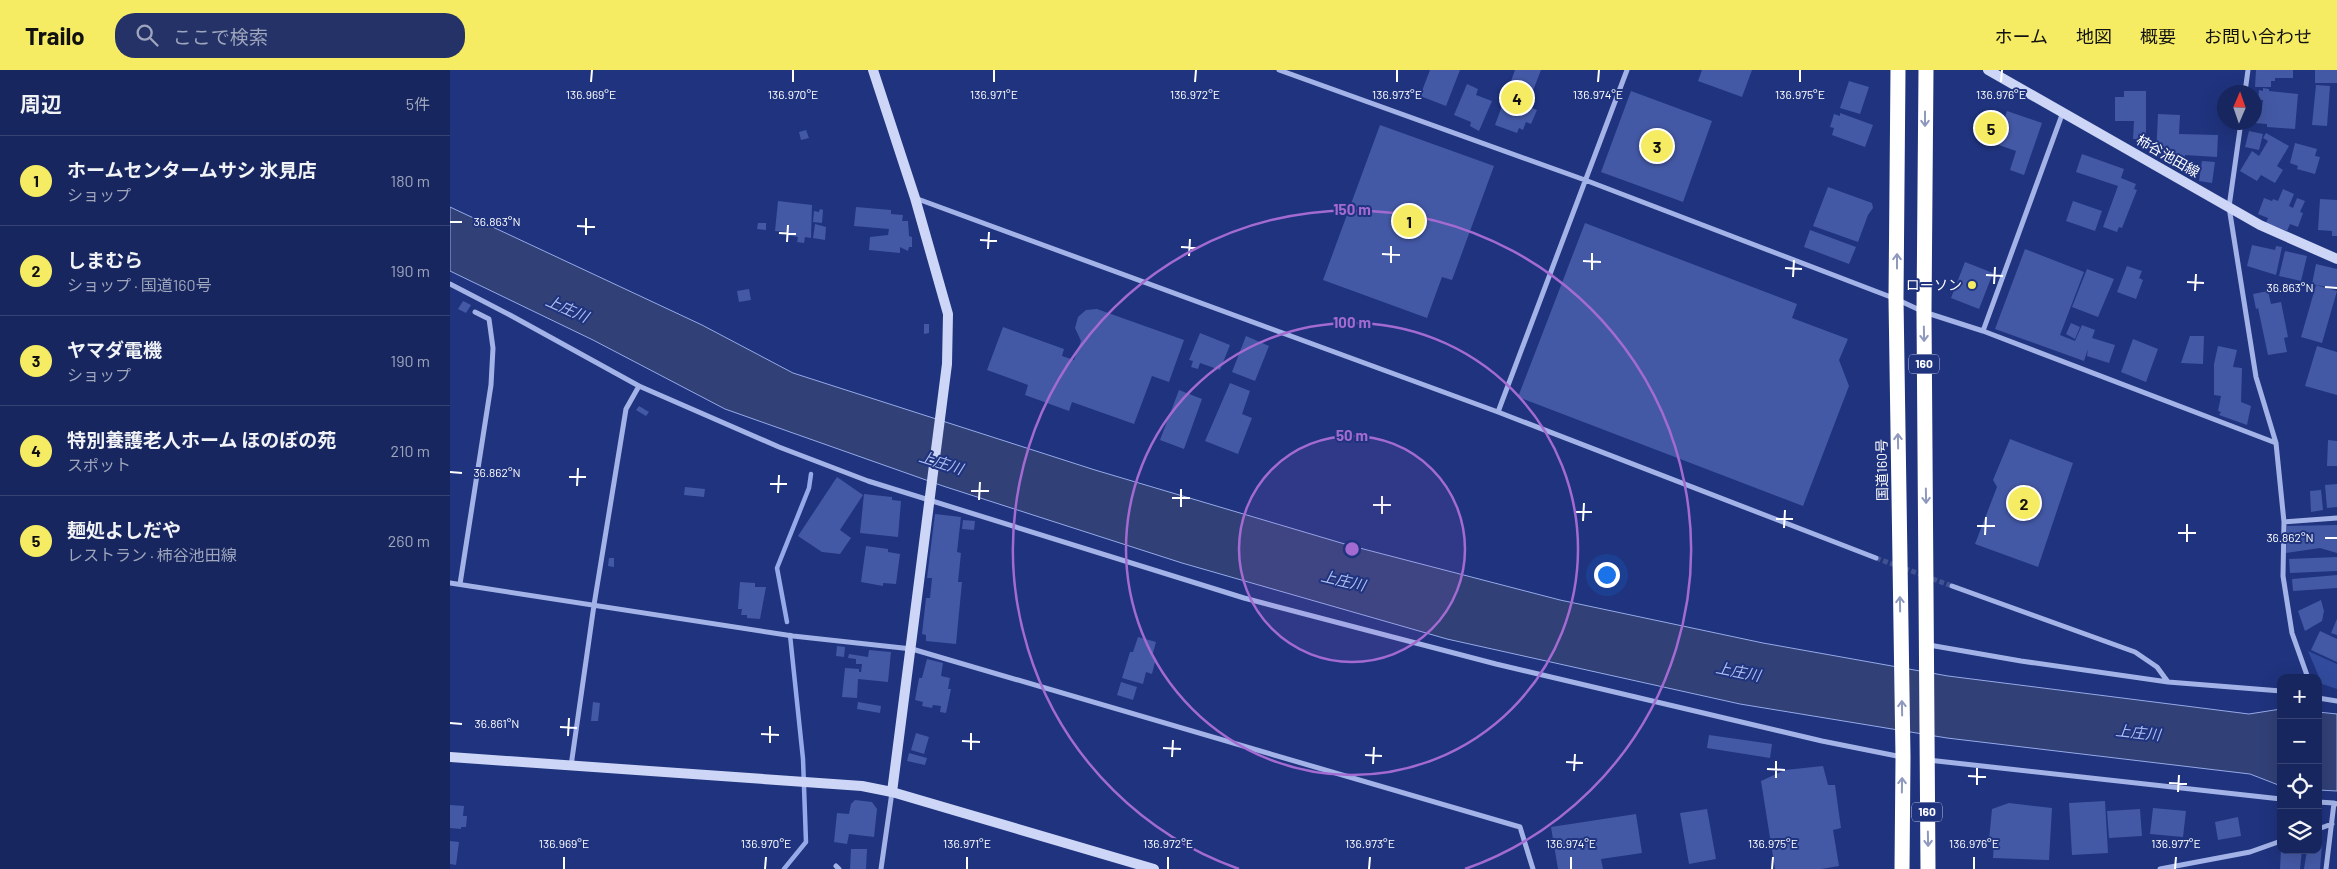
<!DOCTYPE html>
<html lang="ja">
<meta charset="utf-8">
<style>
:root{--surface:#17265e;--page:#243267;--text:#f1f3f6;--muted:#9ea5bc;--line:#364373;--accent:#f5ec63}
body{margin:0;font-family:Barlow,"Noto Sans JP",sans-serif;background:var(--page);color:var(--text)}
.controls{position:absolute;right:15px;bottom:15px;display:grid;overflow:hidden;border-radius:10px;box-shadow:0 5px 20px #0002}
.controls button{width:45px;height:45px;display:grid;place-items:center;padding:0;border:0;border-bottom:1px solid var(--line);background:var(--surface);color:var(--text);font:25px sans-serif}
.compass{position:absolute;left:1767px;top:15px;width:45px;height:45px;border-radius:50%;background:var(--surface);box-shadow:0 5px 20px #0002;rotate:2deg}
.you{position:absolute;left:1156px;top:504px;width:18px;height:18px;margin:-12px;border:4px solid #fff;border-radius:50%;background:#1a73e8;box-shadow:0 0 0 8px #1a73e833}
.badge{display:grid;place-items:center;width:32px;height:32px;border-radius:50%;background:var(--accent);color:#111;font-size:16px;font-weight:700}
.pin{position:absolute;translate:-50% -50%;border:2px solid #fff;box-shadow:0 1px 5px #0006}
.list{margin:0;padding:0;list-style:none}
h2{display:flex;justify-content:space-between;align-items:center;height:65px;margin:0;padding:0 20px;font-size:21px}
h2 small{font-size:16px;font-weight:400;color:var(--muted)}
.list li{display:grid;grid-template-columns:32px 1fr auto;gap:15px;align-items:center;box-sizing:border-box;height:90px;padding:0 20px;border-top:1px solid var(--line)}
.list b{display:block;font-size:19px;white-space:nowrap}
.list p{margin:0;font-size:16px;white-space:nowrap;color:var(--muted)}
.list em{font-size:16px;font-style:normal;color:var(--muted)}
.icon{flex:none;width:28px;height:28px;fill:none;stroke:currentColor;stroke-width:2;stroke-linecap:round;stroke-linejoin:round}
.map{position:relative;flex:none;width:1887px;height:799px;overflow:hidden}
header{display:flex;align-items:center;gap:30px;box-sizing:border-box;height:70px;padding:0 25px;background:var(--accent);color:#111}
header strong{font-size:24px}
nav{display:flex;gap:28px;margin-inline-start:auto;font-size:18px}
.search{width:350px;height:45px;background:var(--page);display:flex;align-items:center;gap:12px;box-sizing:border-box;padding:0 18px;border-radius:20px;color:var(--muted);font-size:19px}
main{display:flex}
aside{flex:1;background:var(--surface)}
.map>svg:first-child{display:block}
.green{fill:#324b9d}
.water{fill:#314077;stroke:#96aae9}
.lines{fill:none;stroke-linecap:round;stroke-linejoin:round}
.stream{stroke:#96aae9;stroke-width:4.5}
.building{fill:#4459a6}
.street-tunnel{stroke:#415291;stroke-width:5;stroke-dasharray:5 2.5;stroke-linecap:butt}
.street{stroke:#a3b3e7;stroke-width:5}
.secondary{stroke:#cdd6f6;stroke-width:10}
.highway{stroke:#fff;stroke-width:15}
.oneway{stroke:#8f99be}
.ticks{fill:none;stroke:#fff;stroke-width:2}
.ring{fill:none;stroke:#a36bd2;stroke-width:2.5}
.poi-dot{fill:#f5ec63;stroke:#1f337e;stroke-width:2}
.labels{text-anchor:middle;stroke-width:4;stroke-linejoin:round;paint-order:stroke}
.shield{fill:#1f337e;stroke:#bcc2d8;stroke-width:1}
.shield-label{font-size:12px;font-weight:bold;fill:#fff}
.street-label{font-size:14px;fill:#fff;stroke:#1f337e}
.poi-label{font-size:14px;fill:#fff;stroke:#1f337e;text-anchor:end}
.water-label{font-size:15px;font-style:italic;fill:#aebdef;stroke:#1f337e}
.ticks-label{font-size:12px;text-anchor:middle;fill:#fff;stroke:#1f337e;stroke-width:4;stroke-linejoin:round;paint-order:stroke}
.centre{fill:#a36bd2;stroke:#1f337e;stroke-width:2.5}
.ring-label{font-size:15px;text-anchor:middle;font-weight:bold;fill:#a36bd2;stroke:#1f337e;stroke-width:4;stroke-linejoin:round;paint-order:stroke}
</style>
<header>
<strong>Trailo</strong>
<div class="search"><svg class="icon" aria-label="search" viewBox="0 0 24 24"><circle cx="10" cy="10" r="6"/><path d="M15 15l6 6"/></svg>ここで検索</div>
<nav><a>ホーム</a><a>地図</a><a>概要</a><a>お問い合わせ</a></nav>
</header>
<main>
<aside>
<h2>周辺<small>5件</small></h2>
<ul class="list">
<li><span class="badge">1</span><div><b>ホームセンタームサシ 氷見店</b><p>ショップ</p></div><em>180 m</em></li>
<li><span class="badge">2</span><div><b>しまむら</b><p>ショップ · 国道160号</p></div><em>190 m</em></li>
<li><span class="badge">3</span><div><b>ヤマダ電機</b><p>ショップ</p></div><em>190 m</em></li>
<li><span class="badge">4</span><div><b>特別養護老人ホーム ほのぼの苑</b><p>スポット</p></div><em>210 m</em></li>
<li><span class="badge">5</span><div><b>麺処よしだや</b><p>レストラン · 柿谷池田線</p></div><em>260 m</em></li>
</ul>
</aside>
<div class="map">
<svg width="1887" height="799" viewBox="0 0 1887 799">
<rect width="100%" height="100%" fill="#1f337e"/>
<path class="green" d="M1858,581L1887,594V619L1872,614Z"/>
<path class="water" d="M0,137L252,255L343,303L645,400L898,475L1110,530L1313,573L1498,606L1799,644L1831,639V716L1800,704L1497,668L1290,634L997,569L732,493L493,416L275,339L143,270L0,201Z
M1868,642L1887,644V721L1868,720Z"/>
<g class="lines">
<path class="stream" d="M337,552L327,498L359,418L361,404
M334,799L356,772L353,689L340,565"/>
</g>
<path class="building" d="M980,0H1010L996,36L970,26Z
M1065,0H1091L1077,36L1087,40L1081,54L1076,52L1073,60L1069,58L1067,63L1045,55Z
M1252,0H1302L1292,27L1248,11Z
M1806,0H1843V8H1825V11H1821V17H1805Z
M1865,0H1887V13H1865Z
M1399,11L1419,17L1410,44L1390,38Z
M1017,14L1028,19L1026,25L1042,31L1029,61L1020,56L1021,52L1004,45Z
M1866,15L1880,16L1877,56L1862,55Z
M1813,18L1819,19V21L1848,24L1845,59L1817,57V54L1804,53V37H1812L1813,30H1808L1809,20L1813,21Z
M1181,21L1262,51L1233,132L1151,102Z
M1674,21H1696V69H1683L1684,51H1665V27H1674Z
M1557,41L1592,53L1574,105L1560,100L1566,81L1546,74Z
M1390,43L1423,55L1415,77L1382,65L1384,58L1380,57L1384,44L1390,46Z
M1708,44L1730,45L1729,64L1768,65L1767,87L1735,85V89L1706,87Z
M1536,45L1553,52L1545,72L1529,65Z
M930,55L1044,96L1002,210L992,207L977,248L873,210Z
M356,60L359,68L351,70L349,62Z
M1799,61L1813,64L1809,80L1795,77Z
M1816,63L1839,76L1827,96L1833,100L1825,113L1811,105L1807,111L1790,101L1802,81L1809,86L1818,71L1813,68Z
M1845,73L1867,79L1865,86L1870,87L1865,104L1847,99L1848,96L1840,93Z
M1632,84L1674,99L1671,108L1686,114L1684,119L1687,120L1672,158L1669,157L1667,162L1653,157L1668,116L1626,102Z
M1752,91L1765,92L1762,113L1749,111Z
M1378,117L1422,133L1423,138L1418,145L1408,172L1363,156Z
M1833,119L1844,124L1839,136L1843,138L1847,128L1855,131L1850,142L1853,143L1848,157L1840,154L1837,161L1816,153L1818,148L1808,144L1814,128L1822,131L1823,129L1828,131Z
M1870,129L1887,130V166H1882V161L1868,160Z
M328,131L362,135L361,168L355,167L354,173L347,172L348,167L337,165V162L325,161Z
M1623,131L1652,141L1645,161L1616,151Z
M406,137L441,140V144L453,145L452,151H458L459,166L462,167V177H459L458,181L450,177V183L419,180L420,167L438,165L439,159L404,156Z
M370,139L373,140L372,153L363,152L364,141L369,142Z
M308,153H316V160L307,159Z
M1135,153L1347,234L1342,248L1398,269L1389,290L1399,316L1353,436L1068,327Z
M365,154L376,157L375,170L363,168Z
M1360,160L1406,177L1399,194L1354,177Z
M1802,175L1825,180L1826,176L1832,177L1826,205L1797,196Z
M1575,179L1634,202L1610,265L1625,271L1632,255L1645,260L1639,276L1642,268L1665,275L1659,293L1637,286L1638,279L1634,291L1545,259Z
M1835,181L1857,186L1851,211L1829,206Z
M1515,192L1543,203L1529,239L1501,228Z
M1866,194L1887,199V219L1862,214Z
M1677,196L1692,201L1689,208L1693,210L1686,229L1667,222Z
M1637,199L1664,209L1648,247L1622,237Z
M1866,215L1887,221L1872,273L1851,267Z
M299,219L301,230L289,232L287,221Z
M1818,221L1821,234L1831,232L1838,267L1834,268L1837,282L1818,285L1808,238L1806,239L1803,224Z
M13,231L21,235L16,243L8,239Z
M647,239L734,270L719,312L702,306L684,354L622,332L619,341L575,325L578,315L537,300L553,257L614,279L612,286L624,290L631,271L625,258L628,247L636,240Z
M1621,253L1630,257L1625,269L1616,264Z
M474,254H479V263L474,264Z
M750,263L780,275L770,300L750,293L748,299L741,297L743,291L739,290Z
M796,266L819,276L805,311L782,302Z
M1740,266H1754L1753,294L1731,293Z
M1683,269L1708,279L1696,312L1671,302Z
M1768,276L1787,280L1783,297L1792,298L1791,332L1801,336L1797,355L1769,345L1771,342L1768,341L1771,326L1764,325V294Z
M1867,276L1887,282V325L1855,316Z
M780,313L800,321L792,344L802,348L788,384L755,371Z
M729,320L752,329L734,379L710,370Z
M189,336L199,342L196,346L186,340Z
M1560,369L1623,393L1588,497L1525,474L1547,417L1543,410Z
M1878,370L1887,371V396H1877Z
M387,407L413,425L390,460L401,468L390,484L372,482L348,466Z
M1887,414V437L1877,438L1875,415Z
M235,417L255,419L254,427L234,425Z
M1871,420L1873,440L1861,442L1860,421Z
M414,424L442,427V430L451,431L448,467L410,463Z
M485,444L511,447L507,482L511,483L508,512H512L506,574L476,571V565L472,564L476,528H480L482,508H477Z
M513,450L525,451L524,460L512,459Z
M1887,455V483L1870,478L1836,483L1837,456Z
M416,476L438,479V482L450,484L446,514L433,513V516L411,512Z
M1887,487V501L1840,503L1839,489Z
M159,488H164V497L158,496Z
M1887,505V518L1843,521L1842,509Z
M290,512L305,513V517H316L310,549L297,548V545H291L292,539H288Z
M1871,530L1874,541L1872,551L1855,561L1848,541Z
M1887,549V565L1881,563Z
M1870,561L1887,569V592L1861,580Z
M688,567L706,572L702,587L706,588L702,604L696,602L693,614L672,608L680,582H683Z
M387,576L395,577L394,587L386,586Z
M419,580L441,582L438,612L408,609L407,628L392,627L395,598L409,599V602H411L412,594H406V589L398,588L399,584L418,587Z
M477,589L493,593L491,606L500,608L498,619H501L496,643L490,642L491,636L483,635L482,638L472,636L473,632L465,630L469,608H472Z
M671,612L687,617L683,630L667,625Z
M143,632L150,633L148,651H141Z
M408,632L431,636L430,643L407,639Z
M466,663L479,667L474,684L461,680Z
M1259,665L1322,674L1320,688L1257,678Z
M459,683L477,688L475,695L457,691Z
M1373,696L1378,715H1385L1391,758L1383,760L1389,796L1371,799H1325L1311,711L1335,700Z
M405,730L422,732L427,739L424,767L399,764L397,774L384,772L387,743L399,744L401,734Z
M1655,731L1658,783L1622,785L1619,733Z
M1559,733L1602,738L1599,790L1543,788L1544,772L1539,770L1542,739Z
M0,735L14,736L13,746H17L16,757H11V759L0,758Z
M1703,738L1736,741L1733,767L1700,764Z
M1257,739L1266,789L1239,794L1230,743Z
M1690,739L1692,766L1659,768L1657,741Z
M1186,744L1192,783L1151,789L1153,799H1108L1101,757Z
M1788,747L1791,766L1768,770L1765,752Z
M0,771L9,772L6,795L0,794Z
M1868,775H1872L1870,799H1854L1857,780H1868Z
M401,779H417L416,799H400Z
M1831,780H1852L1850,799H1830Z"/>
<g class="lines">
<path class="street-tunnel" d="M1426,488L1502,516"/>
<path class="street" d="M829,0L1135,110L1446,229L1474,242L1533,261L1826,373
M1795,22L1798,0
M1791,52L1779,137L1806,307L1826,373L1834,452L1833,506L1842,563L1858,608
M465,128L1048,342L1426,488
M0,214L60,245L189,316
M1533,261L1613,42
M1048,342L1177,0
M1834,452L1887,448
M0,513L343,566L462,579L1070,757L1083,799
M10,514L41,315L43,278L39,249L25,242
M1502,516L1685,582L1707,597L1718,612L1831,621
M1479,575L1571,591L1718,612
M1868,628L1887,631
M1478,690L1831,729
M121,696L144,535L176,339L189,316L329,377L418,411L794,528L1046,594L1372,671L1452,687
M1868,732L1884,733
M1868,759L1882,754
M386,796L389,799
M431,799L442,722
M1710,799L1800,782L1831,771
M1876,799L1884,733L1887,734"/>
<path class="secondary" d="M423,0L465,128L498,244L497,294L442,722
M1538,0L1810,155L1887,189
M0,687L412,716L442,722L704,799"/>
<path class="highway" d="M1448,0L1446,229L1453,687L1452,799
M1476,0L1474,242L1478,799"/>
</g>
<defs><path id="oneway-shaft" d="M-6 0H5M1.5-3L5.5 0L1.5 3" fill="none" stroke-width="1.6" stroke-linecap="round" stroke-linejoin="round" transform="scale(1.25)"/></defs>
<g class="oneway">
<use href="#oneway-shaft" transform="translate(1475 49) rotate(90)"/>
<use href="#oneway-shaft" transform="translate(1447 191) rotate(-90)"/>
<use href="#oneway-shaft" transform="translate(1474 264) rotate(89)"/>
<use href="#oneway-shaft" transform="translate(1448 371) rotate(-91)"/>
<use href="#oneway-shaft" transform="translate(1476 426) rotate(89)"/>
<use href="#oneway-shaft" transform="translate(1450 534) rotate(-91)"/>
<use href="#oneway-shaft" transform="translate(1452 638) rotate(-91)"/>
<use href="#oneway-shaft" transform="translate(1452 715) rotate(-89)"/>
<use href="#oneway-shaft" transform="translate(1478 769) rotate(89)"/>
</g>
<path class="ticks" d="M141,12L142,0M343,12V0M544,12V0M745,12L746,0M947,12V0M1148,12L1149,0M1350,12V0M1551,12L1552,0M0,152H12M127,156L145,157M329,163L346,164M136,165V148M530,170L547,171M337,172L338,155M731,177L748,178M538,179L539,162M932,184L950,185M739,186L740,169M1133,191L1151,192M941,193V176M1335,198L1352,199M1142,200V183M1536,205L1553,206M1343,207L1344,190M1737,212L1754,213M1544,214L1545,197M1875,217L1887,218M1745,221L1746,204M0,402L12,403M119,407H136M320,414H337M127,416L128,398M521,421H539M328,423L329,405M722,428H740M529,430L530,412M923,435H941M731,437V419M1125,442H1142M932,444V426M1326,449H1343M1133,451L1134,433M1527,456H1545M1334,458L1335,440M1728,463H1746M1535,465L1536,447M1875,468H1887M1737,472V454M0,653L12,654M110,657L127,658M311,664L329,665M118,666L119,648M512,671L530,672M320,673V656M713,678L731,679M521,680V663M915,685L932,686M722,687L723,670M1116,692L1133,693M923,694L924,677M1317,699L1335,700M1124,701L1125,684M1518,706L1536,707M1326,708V691M1719,713L1737,714M1527,715V698M1728,722L1729,705M114,799V787M315,799L316,787M517,799V787M718,799V787M919,799L920,787M1121,799V787M1322,799L1323,787M1524,799V787M1725,799L1726,787"/>
<circle cx="902" cy="479" r="113" fill="#a36bd2" fill-opacity=".12"/>
<g class="ring">
<circle cx="902" cy="479" r="113"/>
<circle cx="902" cy="479" r="226"/>
<path d="M789 799A339 339 0 1 1 1015 799"/>
</g>
<circle class="poi-dot" cx="1522" cy="215" r="5"/>
<g class="labels">
<g class="shield">
<rect x="1459" y="284.5" width="30" height="19" rx="4"/>
<rect x="1462" y="732.5" width="30" height="19" rx="4"/>
</g>
<g class="shield-label">
<text x="1474" y="298">160</text>
<text x="1477" y="746">160</text>
</g>
<g class="street-label">
<text transform="translate(1718 86) rotate(30)" y="5">柿谷池田線</text>
<text transform="translate(1432 400) rotate(-91)" y="5">国道160号</text>
</g>
<g class="poi-label">
<text x="1512" y="220">ローソン</text>
</g>
<g class="water-label">
<text transform="translate(117 239) rotate(24)" y="5">上庄川</text>
<text transform="translate(491 393) rotate(18)" y="5">上庄川</text>
<text transform="translate(893 511) rotate(13)" y="5">上庄川</text>
<text transform="translate(1288 602) rotate(11)" y="5">上庄川</text>
<text transform="translate(1688 663) rotate(6)" y="5">上庄川</text>
</g>
</g>
<g class="ticks-label">
<text x="141" y="29">136.969°E</text>
<text x="343" y="29">136.970°E</text>
<text x="544" y="29">136.971°E</text>
<text x="745" y="29">136.972°E</text>
<text x="947" y="29">136.973°E</text>
<text x="1148" y="29">136.974°E</text>
<text x="1350" y="29">136.975°E</text>
<text x="1551" y="29">136.976°E</text>
<text x="47" y="156">36.863°N</text>
<text x="1840" y="222">36.863°N</text>
<text x="47" y="407">36.862°N</text>
<text x="1840" y="472">36.862°N</text>
<text x="47" y="658">36.861°N</text>
<text x="114" y="778">136.969°E</text>
<text x="316" y="778">136.970°E</text>
<text x="517" y="778">136.971°E</text>
<text x="718" y="778">136.972°E</text>
<text x="920" y="778">136.973°E</text>
<text x="1121" y="778">136.974°E</text>
<text x="1323" y="778">136.975°E</text>
<text x="1524" y="778">136.976°E</text>
<text x="1726" y="778">136.977°E</text>
</g>
<circle cx="902" cy="479" r="8" class="centre"/>
<g class="ring-label">
<text x="902" y="145">150 m</text>
<text x="902" y="258">100 m</text>
<text x="902" y="371">50 m</text>
</g>
</svg>
<div class="controls">
<button>+</button>
<button>−</button>
<button><svg class="icon" aria-label="locate" viewBox="0 0 24 24"><circle cx="12" cy="12" r="6"/><path d="M12 2v4M12 18v4M2 12h4M18 12h4"/></svg></button>
<button><svg class="icon" aria-label="layers" viewBox="0 0 24 24"><path d="M12 4l9 5-9 5-9-5zM3 14l9 5 9-5"/></svg></button>
</div>
<svg class="compass" viewBox="-18 -18 36 36"><path d="M0-13l5 13h-10z" fill="#e53935"/><path d="M0 13l5-13h-10z" fill="#9ea5bc"/></svg>
<div class="you"></div>
<div class="pin badge" style="left:959px;top:151px">1</div>
<div class="pin badge" style="left:1574px;top:433px">2</div>
<div class="pin badge" style="left:1207px;top:76px">3</div>
<div class="pin badge" style="left:1067px;top:28px">4</div>
<div class="pin badge" style="left:1541px;top:58px">5</div>
</div>
</main>
